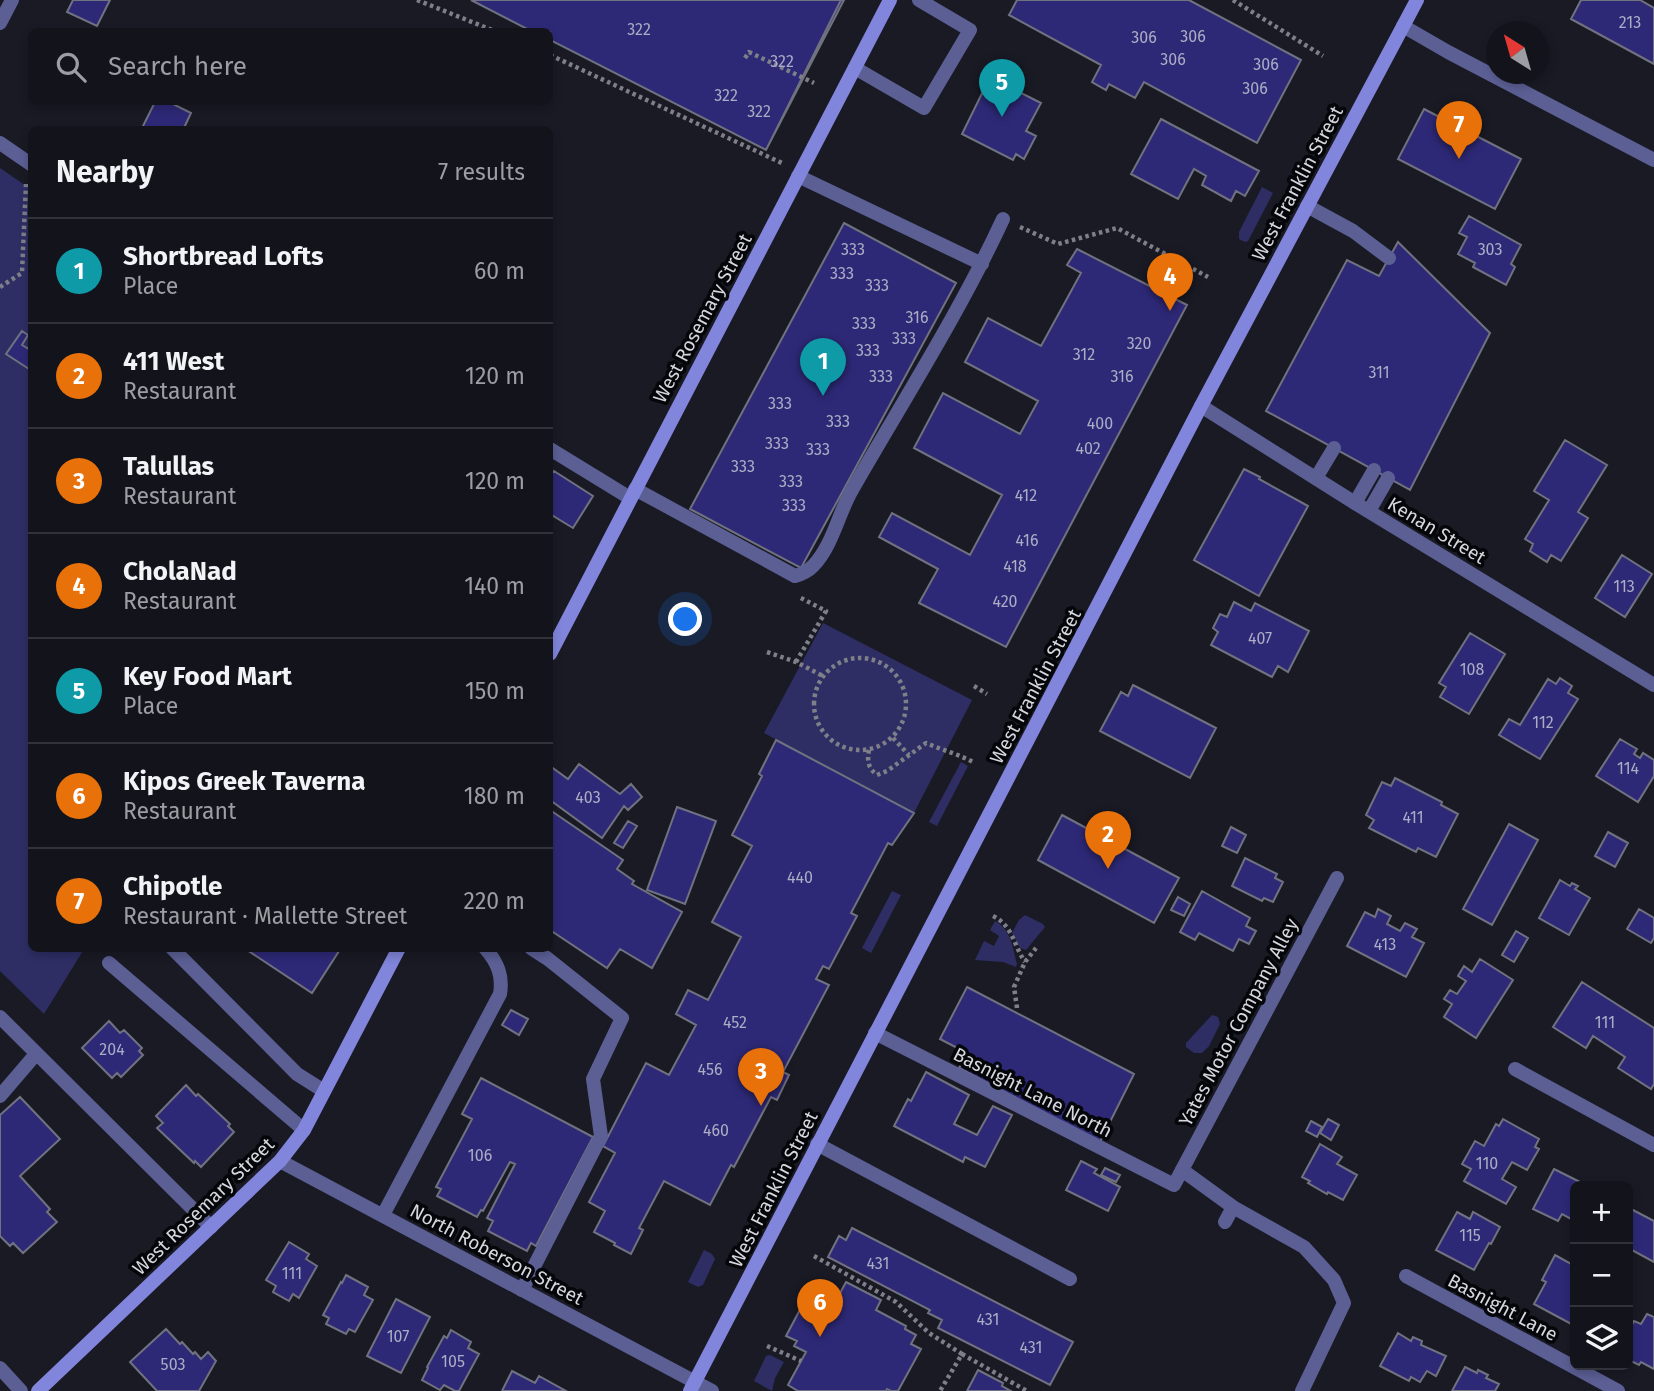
<!DOCTYPE html>
<meta charset="utf-8">
<style>
:root{--surface:#13141b;--page:#1c1d24;--text:#f1f3f6;--muted:#9d9ea3;--line:#32333a;--accent:#90cd40}
body{margin:0;font-family:"Fira Sans",sans-serif;background:var(--page);color:var(--text)}
.controls{position:absolute;right:21px;bottom:21px;display:grid;overflow:hidden;border-radius:10px;box-shadow:0 4px 10px #0003}
.controls button{width:63px;height:63px;display:grid;place-items:center;padding:0;border:0;border-bottom:2px solid var(--line);background:var(--surface);color:var(--text);font:35px sans-serif}
.compass{position:absolute;left:1486px;top:21px;width:63px;height:63px;border-radius:50%;background:var(--surface);box-shadow:0 4px 10px #0003;rotate:323deg}
.you{position:absolute;left:686px;top:620px;width:24px;height:24px;margin:-18px;border:5px solid #fff;border-radius:50%;background:#1a73e8;box-shadow:0 0 0 10px #1a73e833}
.badge{display:grid;place-items:center;width:46px;height:46px;border-radius:50%;background:var(--accent);color:#fff;font-size:23px;font-weight:700}
.pin{position:absolute;translate:-50% -58px;filter:drop-shadow(0 2px 4px #0008)}
.pin::after{content:'';position:absolute;top:37px;width:24px;height:21px;background:inherit;clip-path:polygon(0 0,100% 0,50% 100%)}
.list{margin:0;padding:0;list-style:none}
h2{display:flex;justify-content:space-between;align-items:center;height:91px;margin:0;padding:0 28px;font-size:30px}
h2 small{font-size:23px;font-weight:400;color:var(--muted)}
.list li{display:grid;grid-template-columns:46px 1fr auto;gap:21px;align-items:center;box-sizing:border-box;height:105px;padding:0 28px;border-top:2px solid var(--line)}
.list b{display:block;font-size:26px;white-space:nowrap}
.list p{margin:0;font-size:23px;white-space:nowrap;color:var(--muted)}
.list em{font-size:23px;font-style:normal;color:var(--muted)}
.icon{flex:none;width:38px;height:38px;fill:none;stroke:currentColor;stroke-width:2;stroke-linecap:round;stroke-linejoin:round}
.map{position:relative;flex:none;width:1654px;height:1391px;overflow:hidden}
.search{position:absolute;background:var(--surface);box-shadow:0 4px 10px #0003;left:28px;top:28px;width:525px;height:77px;display:flex;align-items:center;gap:18px;box-sizing:border-box;padding:0 24px;border-radius:10px;color:var(--muted);font-size:26px}
.panel{position:absolute;background:var(--surface);box-shadow:0 4px 10px #0003;left:28px;top:126px;width:525px;height:826px;border-radius:10px}
.map>svg:first-child{display:block}
.green{fill:#2e2e65}
.building{fill:#2e2977;stroke:#71727f;stroke-width:2}
.lines{fill:none;stroke-linecap:round;stroke-linejoin:round}
.path{stroke:#7e7f88;stroke-width:4.5;stroke-dasharray:3.5 3.5;stroke-linecap:butt}
.lane{stroke:#5b5f94;stroke-width:14}
.street{stroke:#5b5f94;stroke-width:14}
.secondary{stroke:#8185db;stroke-width:14}
.labels{text-anchor:middle;stroke-width:7;stroke-linejoin:round;paint-order:stroke}
.number-label{font-size:16px;fill:#acacc4}
.street-label{font-size:19px;fill:#d6d7de;stroke:#050609}
</style>
<div class="map">
<svg width="1654" height="1391" viewBox="0 0 1654 1391">
<rect width="100%" height="100%" fill="#191a24"/>
<path class="green" d="M0,168L32,190V948L84,949L44,1014L0,971Z
M1262,187L1273,193L1248,241L1245,242L1239,239V232Z
M823,623L972,700L914,813L764,733Z
M961,762L968,766L937,826L929,822Z
M892,891L901,895L871,953L862,948Z
M1025,915L1043,924L1045,927L1026,950L1020,948L1012,933L1019,920Z
M995,921C1011,929 1013,949 1017,964L1016,967L1003,962L975,960L984,941L994,946L999,936L990,930Z
M1212,1015L1218,1017L1220,1024L1209,1046L1202,1053H1194L1186,1047V1043Z
M704,1250L712,1254L715,1259L703,1285L698,1287L688,1282Z
M770,1355L784,1362L775,1378L772,1391L754,1381L766,1356Z"/>
<path class="building" d="M73,0H110L97,26L67,12Z
M471,0H844L766,150L550,40V32H533Z
M471,0H841L766,150L550,40V32H533Z
M1017,0H1189L1301,60L1257,143L1144,82L1135,98L1109,84L1106,90L1092,82L1101,65L1009,15Z
M1581,0H1640L1654,8V64L1571,19Z
M990,77L1041,103L1026,131L1036,136L1024,159L1016,154L1013,160L962,134Z
M155,102H169L191,113L183,130H141Z
M1424,109L1521,159L1495,209L1398,159Z
M1161,119L1259,171L1245,196L1236,191L1231,201L1202,185L1206,176L1194,169L1178,199L1131,174Z
M1469,216L1521,245L1511,264L1515,267L1506,285L1473,267L1475,263L1458,254L1467,237L1459,233Z
M844,223L956,283L801,568L690,509Z
M1398,242L1490,333L1410,490L1266,411L1347,260L1379,276Z
M1077,249L1187,305L1006,647L919,603L938,569L879,537L892,513L970,555L1002,495L914,448L943,393L1020,434L1038,401L965,362L988,318L1041,346L1081,273L1067,265Z
M22,331L28,335L22,345L32,351V371L6,354Z
M1565,440L1607,465L1578,512L1588,518L1561,561L1551,555L1547,562L1530,551L1533,544L1525,539L1549,500L1534,491Z
M1244,469L1260,477L1259,479L1308,506L1259,596L1194,560Z
M554,471L593,496L573,528L550,514V475Z
M1622,555L1652,574L1625,617L1595,598Z
M1234,602L1251,611L1255,603L1309,631L1288,672L1278,666L1272,677L1211,645L1218,632L1213,628L1220,614L1227,617Z
M1470,633L1505,654L1469,714L1440,697L1446,687L1439,683Z
M1560,678L1572,686L1568,693L1578,699L1540,759L1499,735L1509,719L1520,725L1548,679L1556,684Z
M1133,685L1216,728L1190,778L1100,731L1121,692L1128,696Z
M1620,739L1637,749L1634,754L1640,758L1643,753L1654,760V776L1638,802L1596,776Z
M776,740L914,813L892,845L888,843L851,913L857,916L829,969L823,966L816,979L829,985L783,1072L789,1075L777,1100L771,1097L734,1167L731,1165L710,1205L664,1181L639,1228L643,1230L631,1254L614,1245L615,1243L594,1232L605,1211L589,1202L615,1153L603,1146L646,1063L669,1075L696,1025L676,1014L688,990L708,1000L741,937L712,922L752,846L732,835L762,776L759,774Z
M579,764L620,794L631,784L642,797L628,810L624,806L602,838L550,800V766L568,779Z
M1395,778L1442,802L1441,805L1458,814L1436,857L1418,848L1416,852L1369,828L1374,820L1366,815L1382,782L1391,786Z
M677,807L716,821L685,904L647,890Z
M550,810L623,860L617,869L634,881L632,884L682,912L652,968L620,949L607,968L550,930Z
M1062,815L1179,878L1154,923L1038,860Z
M628,821L637,826L623,848L614,843Z
M1509,824L1538,840L1492,925L1463,909Z
M1231,827L1246,835L1237,853L1222,846Z
M1608,832L1628,843L1615,867L1595,856Z
M1245,858L1277,874L1275,878L1283,882L1273,902L1264,898L1262,901L1232,886Z
M1560,880L1570,886L1572,883L1578,886L1575,889L1590,898L1569,935L1539,918Z
M1202,891L1250,918L1246,926L1256,931L1249,944L1239,939L1233,951L1199,933L1195,940L1180,932Z
M1178,897L1190,904L1184,916L1171,910Z
M1378,909L1391,916L1387,924L1400,931L1405,923L1417,929L1412,937L1424,943L1406,977L1347,946L1365,912L1375,917Z
M1639,909L1654,918V938L1651,943L1627,929Z
M1516,931L1528,938L1514,962L1502,955Z
M244,948H341L312,993Z
M1480,959L1513,980L1476,1038L1444,1017L1452,1004L1444,999L1450,990L1457,994L1466,981L1458,976L1464,966L1472,972Z
M1582,982L1654,1028V1084L1651,1089L1618,1068L1625,1057L1593,1036L1586,1048L1553,1027Z
M967,987L1134,1074L1100,1142L959,1068L967,1053L940,1039Z
M511,1010L528,1019L519,1035L502,1025Z
M109,1021L120,1033L124,1030L142,1048L139,1051L143,1055L121,1077L117,1073L112,1078L82,1048Z
M926,1072L969,1095L954,1124L977,1135L993,1106L1012,1115L985,1167L965,1157L963,1162L894,1126L908,1099L911,1101Z
M481,1078L593,1137L536,1246L531,1243L527,1251L488,1231L493,1221L487,1218L515,1164L510,1162L483,1211L481,1210L477,1217L437,1196L441,1189L436,1187L472,1119L462,1114Z
M186,1085L196,1096L198,1094L230,1124L228,1126L234,1132L201,1167L195,1161L194,1163L157,1128L163,1123L156,1116Z
M20,1097L60,1139L20,1176L50,1209L47,1212L57,1222L23,1253L13,1243L10,1246L0,1236V1115Z
M1328,1119L1339,1125L1331,1140L1320,1133Z
M1503,1119L1539,1139L1535,1147L1539,1149L1527,1170L1512,1162L1502,1179L1516,1187L1506,1204L1464,1181L1471,1169L1462,1164L1475,1141L1484,1146L1496,1124L1499,1126Z
M1311,1121L1322,1127L1317,1137L1306,1131Z
M1320,1144L1342,1157L1337,1164L1357,1175L1343,1200L1328,1192L1327,1194L1308,1183L1310,1181L1302,1177Z
M1081,1161L1097,1169L1094,1173L1120,1187L1108,1211L1066,1190Z
M1105,1168L1120,1175L1116,1182L1101,1175Z
M1554,1169L1588,1186H1575V1221L1562,1214L1558,1221L1533,1209Z
M1631,1209L1654,1221V1262L1628,1248V1215Z
M1457,1212L1470,1219L1473,1212L1500,1227L1491,1244L1489,1243L1474,1270L1436,1250Z
M852,1228L1073,1342L1050,1385L938,1328L942,1320L928,1313L930,1310L828,1257L839,1236L846,1240Z
M289,1242L309,1254L306,1259L317,1266L299,1298L293,1294L289,1301L273,1292L276,1286L266,1280Z
M1555,1255L1575,1266V1326L1534,1304L1546,1282L1542,1280Z
M346,1275L368,1287L364,1295L373,1300L355,1332L349,1329L346,1334L326,1324L329,1318L323,1315L341,1282L342,1283Z
M846,1282L881,1300L876,1310L906,1326L905,1329L916,1335L911,1344L921,1349L898,1391H891L887,1389L886,1391H798L788,1385L806,1352L794,1346L797,1341L786,1336L803,1304L810,1308L818,1293L832,1301L829,1307L832,1308Z
M396,1299L430,1317L401,1373L367,1356Z
M1647,1314L1654,1317V1369L1641,1362L1639,1365L1629,1360L1631,1357L1628,1355V1332L1634,1321L1641,1324Z
M166,1329L180,1344L182,1342L193,1354L195,1352L201,1359L208,1352L216,1361L199,1391H157L130,1362Z
M451,1330L471,1342L468,1348L479,1354L459,1391H455L444,1385L440,1390L422,1380L428,1368L427,1367L444,1336L447,1338Z
M1398,1333L1411,1341L1413,1337L1422,1341L1421,1345L1446,1356L1436,1376L1427,1371L1420,1382L1411,1377L1409,1381L1380,1366Z
M1465,1367L1477,1373L1478,1370L1488,1375L1486,1378L1499,1384L1495,1391H1452Z
M978,1370L1003,1383L1002,1386L1011,1391H967Z
M512,1371L535,1383L539,1376L566,1391H502Z"/>
<g class="lines">
<path class="path" d="M417,0L497,32
M1233,0L1323,56
M550,55L784,164
M745,58L749,52L814,83
M1020,227L1058,244L1117,228L1208,277
M0,287L22,273L26,184
M767,652L796,662L823,676
M814 704a46 46 0 1 1 92 0a46 46 0 1 1-92 0Z
M796,662L826,611L799,597
M974,686L987,694
M893,738L909,755
M869,750C867,761 868,768 877,775L887,771L926,743C942,750 958,754 973,762
M993,916C1013,926 1013,944 1025,962
M1017,1008L1014,987L1025,962L1036,948
M814,1256L896,1302L929,1333L962,1354L940,1391
M767,1346L801,1361
M962,1354L1027,1391"/>
<path class="lane" d="M855,68L924,108L970,30L919,0
M798,176L982,264
M1307,206L1353,231L1389,258
M550,449L630,498
M1316,478L1334,448
M635,489L795,576C802,574 808,571 813,566C833,545 838,514 852,490C903,401 960,312 1003,219
M1355,503L1374,470
M1369,511L1388,478
M172,948L297,1074L324,1091
M109,963L304,1130
M0,1096L36,1054
M817,1144L1070,1279
M1182,1170L1233,1207L1225,1222
M1233,1207L1304,1247L1334,1280L1344,1303L1302,1391
M383,1215L500,994C503,976 498,963 485,948
M522,1290L601,1136L593,1079L622,1018L548,959L531,948
M0,1368L21,1391"/>
<path class="street" d="M0,23L12,0
M1403,26L1448,52L1654,160
M0,143L32,165
M1201,406L1355,503L1654,685
M0,1017L211,1227
M875,1033L1174,1185L1337,878
M1515,1069L1654,1145
M280,1161L712,1391
M1406,1276L1618,1391"/>
<path class="secondary" d="M550,654L890,0
M38,1391L280,1161L304,1130L399,948
M690,1391L1201,406L1417,0"/>
</g>
<g class="labels">
<g class="number-label">
<text x="1630" y="28">213</text>
<text x="639" y="35">322</text>
<text x="1193" y="42">306</text>
<text x="1144" y="43">306</text>
<text x="1173" y="65">306</text>
<text x="782" y="67">322</text>
<text x="1266" y="70">306</text>
<text x="1255" y="94">306</text>
<text x="726" y="101">322</text>
<text x="759" y="117">322</text>
<text x="853" y="255">333</text>
<text x="1490" y="255">303</text>
<text x="842" y="279">333</text>
<text x="877" y="291">333</text>
<text x="917" y="323">316</text>
<text x="864" y="329">333</text>
<text x="904" y="344">333</text>
<text x="1139" y="349">320</text>
<text x="868" y="356">333</text>
<text x="1084" y="360">312</text>
<text x="1379" y="378">311</text>
<text x="881" y="382">333</text>
<text x="1122" y="382">316</text>
<text x="780" y="409">333</text>
<text x="838" y="427">333</text>
<text x="1100" y="429">400</text>
<text x="777" y="449">333</text>
<text x="1088" y="454">402</text>
<text x="818" y="455">333</text>
<text x="743" y="472">333</text>
<text x="791" y="487">333</text>
<text x="1026" y="501">412</text>
<text x="794" y="511">333</text>
<text x="1027" y="546">416</text>
<text x="1015" y="572">418</text>
<text x="1624" y="592">113</text>
<text x="1005" y="607">420</text>
<text x="1260" y="644">407</text>
<text x="1472" y="675">108</text>
<text x="1543" y="728">112</text>
<text x="1628" y="774">114</text>
<text x="588" y="803">403</text>
<text x="1413" y="823">411</text>
<text x="800" y="883">440</text>
<text x="1385" y="950">413</text>
<text x="735" y="1028">452</text>
<text x="1605" y="1028">111</text>
<text x="112" y="1055">204</text>
<text x="710" y="1075">456</text>
<text x="716" y="1136">460</text>
<text x="480" y="1161">106</text>
<text x="1487" y="1169">110</text>
<text x="1470" y="1241">115</text>
<text x="878" y="1269">431</text>
<text x="292" y="1279">111</text>
<text x="988" y="1325">431</text>
<text x="398" y="1342">107</text>
<text x="1031" y="1353">431</text>
<text x="453" y="1367">105</text>
<text x="173" y="1370">503</text>
</g>
<g class="street-label">
<text transform="translate(1297 183) rotate(-62)" y="7">West Franklin Street</text>
<text transform="translate(702 318) rotate(-62)" y="7">West Rosemary Street</text>
<text transform="translate(1437 530) rotate(31)" y="7">Kenan Street</text>
<text transform="translate(1035 686) rotate(-62)" y="7">West Franklin Street</text>
<text transform="translate(1238 1022) rotate(-62)" y="7">Yates Motor Company Alley</text>
<text transform="translate(1033 1092) rotate(27)" y="7">Basnight Lane North</text>
<text transform="translate(773 1189) rotate(-63)" y="7">West Franklin Street</text>
<text transform="translate(203 1206) rotate(-44)" y="7">West Rosemary Street</text>
<text transform="translate(497 1254) rotate(28)" y="7">North Roberson Street</text>
<text transform="translate(1503 1307) rotate(28)" y="7">Basnight Lane</text>
</g>
</g>
</svg>
<div class="controls">
<button>+</button>
<button>−</button>
<button><svg class="icon" aria-label="layers" viewBox="0 0 24 24"><path d="M12 4l9 5-9 5-9-5zM3 14l9 5 9-5"/></svg></button>
</div>
<svg class="compass" viewBox="-18 -18 36 36"><path d="M0-13l5 13h-10z" fill="#e53935"/><path d="M0 13l5-13h-10z" fill="#9d9ea3"/></svg>
<div class="you"></div>
<div class="pin badge" style="left:823px;top:396px;background:#0f9aa8">1</div>
<div class="pin badge" style="left:1108px;top:869px;background:#e8710a">2</div>
<div class="pin badge" style="left:761px;top:1106px;background:#e8710a">3</div>
<div class="pin badge" style="left:1170px;top:311px;background:#e8710a">4</div>
<div class="pin badge" style="left:1002px;top:117px;background:#0f9aa8">5</div>
<div class="pin badge" style="left:820px;top:1337px;background:#e8710a">6</div>
<div class="pin badge" style="left:1459px;top:159px;background:#e8710a">7</div>
<div class="search"><svg class="icon" aria-label="search" viewBox="0 0 24 24"><circle cx="10" cy="10" r="6"/><path d="M15 15l6 6"/></svg>Search here</div>
<section class="panel">
<h2>Nearby<small>7 results</small></h2>
<ul class="list">
<li><span class="badge" style="background:#0f9aa8">1</span><div><b>Shortbread Lofts</b><p>Place</p></div><em>60 m</em></li>
<li><span class="badge" style="background:#e8710a">2</span><div><b>411 West</b><p>Restaurant</p></div><em>120 m</em></li>
<li><span class="badge" style="background:#e8710a">3</span><div><b>Talullas</b><p>Restaurant</p></div><em>120 m</em></li>
<li><span class="badge" style="background:#e8710a">4</span><div><b>CholaNad</b><p>Restaurant</p></div><em>140 m</em></li>
<li><span class="badge" style="background:#0f9aa8">5</span><div><b>Key Food Mart</b><p>Place</p></div><em>150 m</em></li>
<li><span class="badge" style="background:#e8710a">6</span><div><b>Kipos Greek Taverna</b><p>Restaurant</p></div><em>180 m</em></li>
<li><span class="badge" style="background:#e8710a">7</span><div><b>Chipotle</b><p>Restaurant · Mallette Street</p></div><em>220 m</em></li>
</ul>
</section>
</div>
